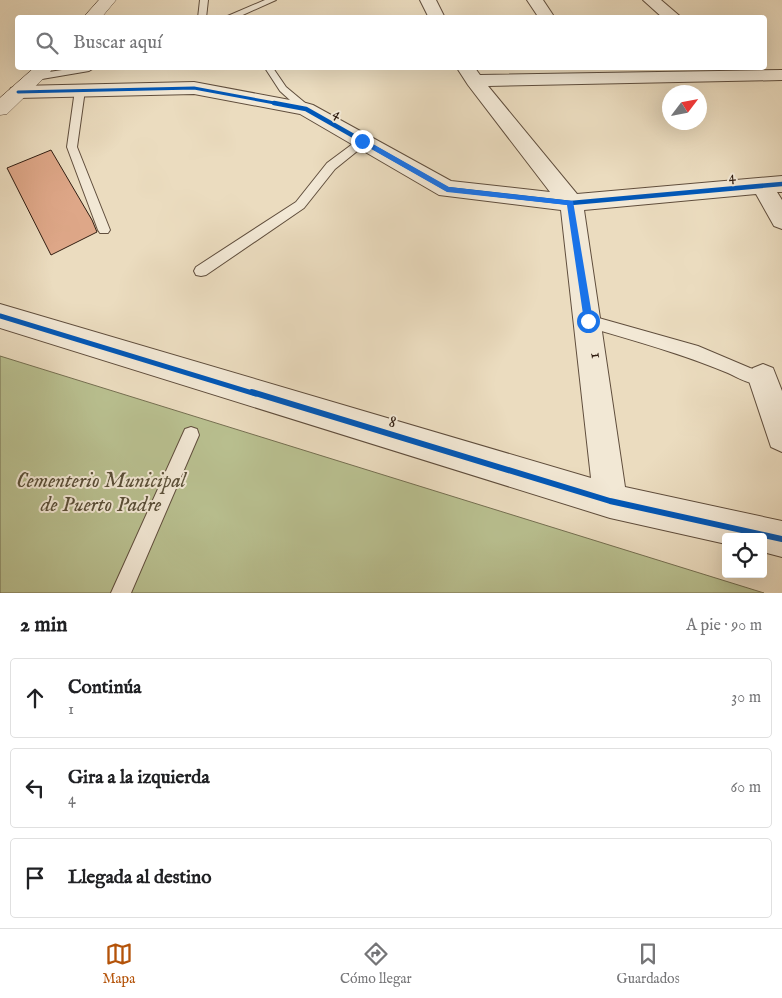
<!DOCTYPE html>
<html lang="es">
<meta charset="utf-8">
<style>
:root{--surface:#fff;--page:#f6f6f6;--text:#202124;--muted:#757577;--line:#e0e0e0;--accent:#b45309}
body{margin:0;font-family:"IM FELL English",serif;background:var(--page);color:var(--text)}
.controls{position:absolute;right:15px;bottom:15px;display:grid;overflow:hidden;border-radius:5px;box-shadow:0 5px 20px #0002}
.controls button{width:45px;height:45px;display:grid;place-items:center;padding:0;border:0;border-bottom:1px solid var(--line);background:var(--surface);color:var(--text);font:25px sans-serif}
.compass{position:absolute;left:662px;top:85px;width:45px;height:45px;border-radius:50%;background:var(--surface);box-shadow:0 5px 20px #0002;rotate:58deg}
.stop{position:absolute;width:15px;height:15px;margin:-11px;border:4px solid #1a73e8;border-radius:50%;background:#fff}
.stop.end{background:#1a73e8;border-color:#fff;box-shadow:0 1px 5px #0008}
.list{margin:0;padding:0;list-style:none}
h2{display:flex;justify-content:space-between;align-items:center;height:65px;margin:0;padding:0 20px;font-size:21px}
h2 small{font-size:16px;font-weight:400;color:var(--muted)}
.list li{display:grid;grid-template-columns:32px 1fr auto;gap:15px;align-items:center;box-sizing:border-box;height:80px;margin:0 10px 10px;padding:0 10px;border:1px solid var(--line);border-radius:5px}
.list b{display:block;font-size:19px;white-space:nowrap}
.list p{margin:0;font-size:16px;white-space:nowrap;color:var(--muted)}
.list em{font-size:16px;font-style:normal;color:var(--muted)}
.icon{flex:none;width:28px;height:28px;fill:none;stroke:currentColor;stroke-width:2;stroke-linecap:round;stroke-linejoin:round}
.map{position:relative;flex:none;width:782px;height:593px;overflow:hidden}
.search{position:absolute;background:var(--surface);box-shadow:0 5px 20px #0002;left:15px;right:15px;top:15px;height:55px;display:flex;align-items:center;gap:12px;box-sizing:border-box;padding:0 18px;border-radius:5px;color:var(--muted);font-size:19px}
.sheet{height:335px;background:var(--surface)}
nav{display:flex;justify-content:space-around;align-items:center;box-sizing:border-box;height:70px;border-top:1px solid var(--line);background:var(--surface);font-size:14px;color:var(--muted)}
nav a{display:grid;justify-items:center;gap:2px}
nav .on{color:var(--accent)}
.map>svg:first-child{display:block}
.green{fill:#b9c090;stroke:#756f51}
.building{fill:#dea788;stroke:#311e12}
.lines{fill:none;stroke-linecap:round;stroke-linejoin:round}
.service-casing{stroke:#604e3d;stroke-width:2}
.minor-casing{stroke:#604e3d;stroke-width:2}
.tertiary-casing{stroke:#604e3d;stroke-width:1}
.service{fill:#f2e8d5;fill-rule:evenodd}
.minor{fill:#f2e8d5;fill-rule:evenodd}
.tertiary{fill:#f2e8d5;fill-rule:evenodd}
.cycleway-far3-casing{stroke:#f2e8d5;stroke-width:5}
.cycleway-far2-casing{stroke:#f2e8d5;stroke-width:7}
.cycleway-far1-casing{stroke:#f2e8d5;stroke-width:8}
.cycleway-casing{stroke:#f2e8d5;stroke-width:9}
.cycleway-far3{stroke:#0057b8;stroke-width:3}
.cycleway-far2{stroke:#0057b8;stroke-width:4.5}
.cycleway-far1{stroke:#0057b8;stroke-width:5}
.cycleway{stroke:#0057b8;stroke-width:6}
.route{fill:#1a73e8}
.labels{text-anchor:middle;stroke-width:4;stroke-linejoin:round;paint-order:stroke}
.far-street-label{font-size:15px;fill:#311e12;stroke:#f2e8d5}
.street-label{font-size:18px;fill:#311e12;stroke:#f2e8d5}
.near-park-label{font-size:21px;font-style:italic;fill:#5a4f38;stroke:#f2e8d5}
</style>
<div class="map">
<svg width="782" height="593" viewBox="0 0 782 593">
<rect width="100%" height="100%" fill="#ebdcbf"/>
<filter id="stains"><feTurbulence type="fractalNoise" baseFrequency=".004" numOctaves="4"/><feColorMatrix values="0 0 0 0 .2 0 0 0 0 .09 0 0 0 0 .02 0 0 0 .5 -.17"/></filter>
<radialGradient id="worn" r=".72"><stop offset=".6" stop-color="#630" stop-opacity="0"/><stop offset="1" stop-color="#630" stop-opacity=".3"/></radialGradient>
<path class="green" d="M0,356L764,593H0Z"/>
<path class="building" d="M51,150L92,220L97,232L51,255L7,168Z"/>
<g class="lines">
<defs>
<path id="service" d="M200,0H208L206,18H198Z
M265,0H276L236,18H223Z
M75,68H94L89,71L36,80L31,77L36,74Z
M265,68H273L286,87L310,107V111H302L280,91Z
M80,87L85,90L77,147L110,230L108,233H100L98,230L67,147L75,90Z
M362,137L367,141L366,144L335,169L304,208L206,275L201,276L196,275L194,271L196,267L296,202L327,163Z
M588,315L698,346L750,368L768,373L771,378L768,383C756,388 740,379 728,373C683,354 635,341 588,327L583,325L581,321L583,317Z
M191,427L197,429L199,435L131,593H111L185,429Z"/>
<path id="minor" d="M420,0H436L445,18H429Z
M527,0H543L555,18H539Z
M643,0H661L682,18H663Z
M457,68H475L480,75L782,70V80L488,86L577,194L782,176V192H777L782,200V229L774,226L756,194L584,210L625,487L782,521V557L763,552V537H726V544L610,518L0,328V304L591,478L561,210L439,195L300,114L194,94L18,98L11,96L9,92L11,88L18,86L194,82L306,103L313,105L451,181L550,192L468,85Z
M763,364L773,368L782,391V452L771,447L748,378L753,368Z"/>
<path id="tertiary" d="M99,0H116L101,18H83Z
M34,68H54L7,114L0,115V98Z"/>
</defs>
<use href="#service" class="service-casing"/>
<use href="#minor" class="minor-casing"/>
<use href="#tertiary" class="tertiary-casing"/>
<use href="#service" class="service"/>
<use href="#minor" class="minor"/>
<use href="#tertiary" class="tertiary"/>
<defs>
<path id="cycleway-far3" d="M18,92L194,88L280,104"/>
<path id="cycleway-far2" d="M274,103L306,109L447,189L571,203L782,184"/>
<path id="cycleway-far1" d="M0,316L256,394"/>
<path id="cycleway" d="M252,392L610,501L782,539"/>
</defs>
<use href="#cycleway-far3" class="cycleway-far3-casing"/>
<use href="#cycleway-far2" class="cycleway-far2-casing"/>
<use href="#cycleway-far1" class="cycleway-far1-casing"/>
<use href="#cycleway" class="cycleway-casing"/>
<use href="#cycleway-far3" class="cycleway-far3"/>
<use href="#cycleway-far2" class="cycleway-far2"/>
<use href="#cycleway-far1" class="cycleway-far1"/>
<use href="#cycleway" class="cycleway"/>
</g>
<path class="route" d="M359,139H364L449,187L573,201L593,321L591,323L588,324L584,321L567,205L447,192L359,142Z"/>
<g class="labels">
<g class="far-street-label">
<text transform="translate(338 113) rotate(30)" y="5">4</text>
<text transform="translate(732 176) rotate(-5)" y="5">4</text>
</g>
<g class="street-label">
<text transform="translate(593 356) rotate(-97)" y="6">1</text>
<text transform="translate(393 421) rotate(17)" y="6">8</text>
</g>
<g class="near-park-label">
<text x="101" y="487">Cementerio Municipal<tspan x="101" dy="24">de Puerto Padre</tspan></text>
</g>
</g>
<rect width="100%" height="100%" filter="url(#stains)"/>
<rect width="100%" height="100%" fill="url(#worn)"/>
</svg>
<div class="controls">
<button><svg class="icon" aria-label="locate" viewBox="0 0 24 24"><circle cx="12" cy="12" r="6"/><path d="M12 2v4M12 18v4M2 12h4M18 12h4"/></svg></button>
</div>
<svg class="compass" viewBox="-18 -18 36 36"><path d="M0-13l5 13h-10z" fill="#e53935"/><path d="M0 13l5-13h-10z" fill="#757577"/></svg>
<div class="stop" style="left:588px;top:321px"></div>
<div class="stop end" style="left:362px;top:141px"></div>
<div class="search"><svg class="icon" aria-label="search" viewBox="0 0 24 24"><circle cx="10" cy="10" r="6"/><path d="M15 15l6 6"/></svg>Buscar aquí</div>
</div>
<section class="sheet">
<h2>2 min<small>A pie · 90 m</small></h2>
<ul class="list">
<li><svg class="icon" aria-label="ahead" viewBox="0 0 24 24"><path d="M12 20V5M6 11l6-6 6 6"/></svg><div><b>Continúa</b><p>1</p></div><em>30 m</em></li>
<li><svg class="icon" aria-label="left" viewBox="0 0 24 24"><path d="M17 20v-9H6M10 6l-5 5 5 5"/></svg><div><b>Gira a la izquierda</b><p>4</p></div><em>60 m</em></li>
<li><svg class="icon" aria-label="arrive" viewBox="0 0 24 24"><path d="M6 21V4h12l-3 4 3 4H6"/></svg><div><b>Llegada al destino</b></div></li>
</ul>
</section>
<nav>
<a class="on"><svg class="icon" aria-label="map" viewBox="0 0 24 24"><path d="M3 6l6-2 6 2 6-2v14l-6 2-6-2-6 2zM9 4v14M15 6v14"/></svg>Mapa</a>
<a><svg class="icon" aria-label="directions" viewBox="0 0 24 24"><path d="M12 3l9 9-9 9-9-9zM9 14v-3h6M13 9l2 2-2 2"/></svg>Cómo llegar</a>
<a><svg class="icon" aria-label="saved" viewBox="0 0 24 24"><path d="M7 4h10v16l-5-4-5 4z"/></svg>Guardados</a>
</nav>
